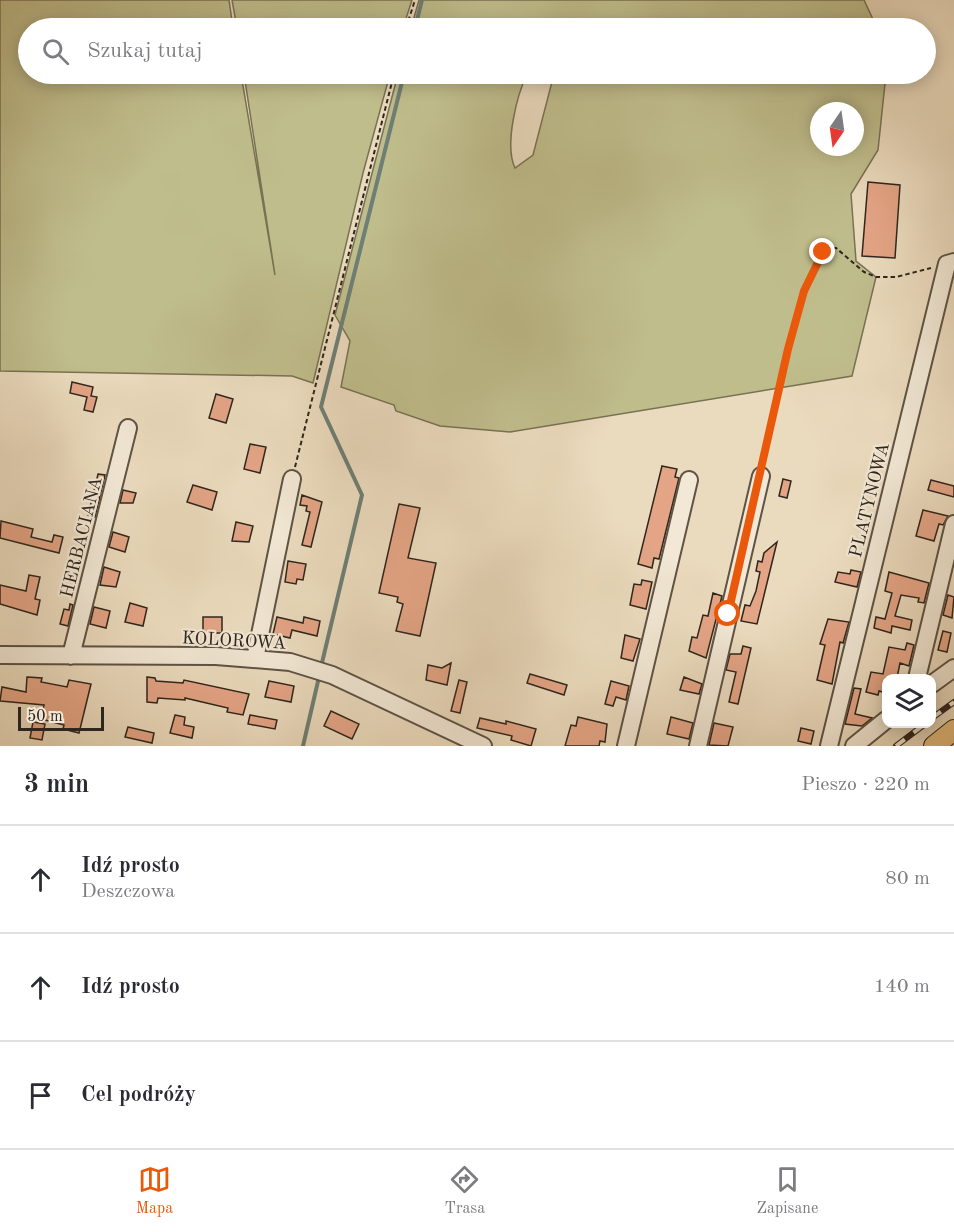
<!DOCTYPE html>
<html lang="pl">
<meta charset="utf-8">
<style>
:root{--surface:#fff;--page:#f7f7f7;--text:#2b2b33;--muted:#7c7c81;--line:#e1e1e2;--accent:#ea580c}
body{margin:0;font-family:"Old Standard TT",serif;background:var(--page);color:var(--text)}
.controls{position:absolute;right:18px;bottom:18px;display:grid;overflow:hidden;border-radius:12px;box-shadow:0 3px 15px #0003}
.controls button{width:54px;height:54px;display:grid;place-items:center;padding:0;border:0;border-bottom:2px solid var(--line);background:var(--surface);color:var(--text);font:30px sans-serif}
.compass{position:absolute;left:810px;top:102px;width:54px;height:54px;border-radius:50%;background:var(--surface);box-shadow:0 3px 15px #0003;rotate:193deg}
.scale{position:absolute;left:18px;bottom:15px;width:86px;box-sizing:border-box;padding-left:6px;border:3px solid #2f261d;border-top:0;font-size:16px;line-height:21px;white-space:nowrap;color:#2f261d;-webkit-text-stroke:4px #f2e8d5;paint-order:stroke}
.stop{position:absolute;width:18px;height:18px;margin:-14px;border:4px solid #ea580c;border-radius:50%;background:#fff}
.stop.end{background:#ea580c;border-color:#fff;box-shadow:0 2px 6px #0008}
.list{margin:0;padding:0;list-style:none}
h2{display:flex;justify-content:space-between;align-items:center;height:78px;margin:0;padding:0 24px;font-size:26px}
h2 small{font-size:20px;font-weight:400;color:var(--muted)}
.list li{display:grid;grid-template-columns:39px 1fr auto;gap:18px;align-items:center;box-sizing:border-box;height:108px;padding:0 24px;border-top:2px solid var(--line)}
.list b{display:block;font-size:22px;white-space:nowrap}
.list p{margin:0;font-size:20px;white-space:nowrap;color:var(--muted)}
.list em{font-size:20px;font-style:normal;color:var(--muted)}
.icon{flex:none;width:33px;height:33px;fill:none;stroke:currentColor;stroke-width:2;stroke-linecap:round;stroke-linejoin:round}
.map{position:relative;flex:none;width:954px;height:746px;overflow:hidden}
.search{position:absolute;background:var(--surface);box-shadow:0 3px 15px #0003;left:18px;right:18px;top:18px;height:66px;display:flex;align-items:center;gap:15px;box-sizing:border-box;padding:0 21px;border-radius:33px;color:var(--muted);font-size:22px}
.sheet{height:402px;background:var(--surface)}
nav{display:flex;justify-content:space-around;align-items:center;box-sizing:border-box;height:84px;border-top:2px solid var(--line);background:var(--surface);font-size:16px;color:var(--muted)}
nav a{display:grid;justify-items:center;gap:3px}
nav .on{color:var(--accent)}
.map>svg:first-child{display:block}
.green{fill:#c0bd8c;stroke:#787254;stroke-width:1.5;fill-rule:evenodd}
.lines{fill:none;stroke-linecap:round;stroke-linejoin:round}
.stream{stroke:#6e7f75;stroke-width:4}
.building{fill:#e4a586;stroke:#2f261d;stroke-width:1.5}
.minor-casing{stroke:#5e5345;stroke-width:20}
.major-casing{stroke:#2f261d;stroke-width:22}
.path{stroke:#2f261d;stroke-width:2;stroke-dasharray:4.5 3;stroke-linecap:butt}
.minor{stroke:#f2e8d5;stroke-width:16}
.major{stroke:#e6be7f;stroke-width:20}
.rail-casing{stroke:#2f261d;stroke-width:6}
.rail{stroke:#f2e8d5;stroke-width:4;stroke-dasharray:11;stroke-linecap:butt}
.route{stroke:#ea580c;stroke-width:8}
.labels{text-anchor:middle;stroke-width:4.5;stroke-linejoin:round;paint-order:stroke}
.street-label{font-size:18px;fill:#2f261d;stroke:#f2e8d5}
</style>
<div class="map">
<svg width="954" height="746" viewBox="0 0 954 746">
<rect width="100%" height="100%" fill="#ebdbbe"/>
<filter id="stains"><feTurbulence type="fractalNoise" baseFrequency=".00333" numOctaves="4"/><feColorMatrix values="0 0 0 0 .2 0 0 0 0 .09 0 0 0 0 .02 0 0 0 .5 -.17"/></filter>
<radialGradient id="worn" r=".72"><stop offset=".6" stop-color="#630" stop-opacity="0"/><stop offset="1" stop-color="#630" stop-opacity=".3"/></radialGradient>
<path class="green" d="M0,0H229L233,28H28V74H241L275,275L244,74H390L363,173L313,383L292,376L0,371Z
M232,0H412L403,28H237Z
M419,0H864L877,28H411Z
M398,74H527C517,95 504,145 515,168L533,155L554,74H886L878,150L851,194L856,261L876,277L852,376L510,432L440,426L396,411L394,405L341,387L350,341L335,315ZM819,111H855V147H819Z"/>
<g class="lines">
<path class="stream" d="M415,28L422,0
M321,667L362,495L321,407L404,74
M303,746L319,677"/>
</g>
<path class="building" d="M868,182L900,185L895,258L862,256Z
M72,382L93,387L91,396L97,397L93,412L84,410L87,397L70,393Z
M216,394L233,399L226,423L209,418Z
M250,444L266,447L260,473L244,469Z
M662,466L677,469L675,477L679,478L659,559L654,558L652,568L638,564Z
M98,474L105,475L95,517L88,515Z
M783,479L791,481L787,498L779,496Z
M931,480L954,486V497L928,490Z
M193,485L217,492L212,510L187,502Z
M123,490L136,493L133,503H120Z
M302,495L322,502L311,547L302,545L310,512L306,511L307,506L300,505Z
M399,504L420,508L408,558L436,563L420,636L396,631L403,604L397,602L398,597L379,593Z
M923,510L948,516L943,525L939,524L934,541L916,536Z
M1,521L33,529L31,537L52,542L54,535L63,537L59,553L0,538Z
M236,522L253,526L249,542L232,541Z
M113,532L129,537L125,552L109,547Z
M777,542L757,624L741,621L745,605L750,606L756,591L760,572L756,571L758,561L762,562L764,553Z
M288,561L306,564L303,580L297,579L296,584L285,582Z
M104,567L120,572L116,587L100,585Z
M851,570L861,572L857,587L835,582L838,572L850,574Z
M889,572L929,583L924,603L918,602L919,598L901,595L895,616L912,620L910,630L892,626L891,633L874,628L876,617L885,619L892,593L885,591Z
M29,575L40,577L35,599L40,600L37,615L0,604V585L26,591Z
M642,580L652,582L646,609L630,605L634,584L641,585Z
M713,593L722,596L706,658L689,651L692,637L697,638L703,615L708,616Z
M948,595L954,597L952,618L943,615Z
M130,603L147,608L143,626L125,622Z
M70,604L73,605L68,626L60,624L64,609L69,610Z
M94,607L110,611L106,628L90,624Z
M203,617H222V633H203Z
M277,617L303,623L304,617L320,621L317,636L292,630L290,638L273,634Z
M828,619L849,622L843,643L840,642L832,684L817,680L825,645L820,644Z
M943,631L951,633L947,652L938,650Z
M625,635L640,639L633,661L621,658Z
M907,643L914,645L909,666L900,663L897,678H886V693L879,691L878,695L866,692L871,672L883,674L889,647L905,650Z
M743,646L751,648L738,704L729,702L736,672L726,670L730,654H741Z
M451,663L447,685L426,680L428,665L442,668Z
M530,674L567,685L564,695L527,683Z
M27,677L42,678L41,682L67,687L69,680L91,684L79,733L63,729L64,725L41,719L44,705L0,701L2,687L26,692Z
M147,677L155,678L156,681L183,683L184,680L249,694L243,715L227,712L228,708L185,698V700L158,698L157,703L147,702Z
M684,677L702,684L699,694L680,690Z
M459,680L467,682L460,713L451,711Z
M269,681L294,686L291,702L265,697Z
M611,681L629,686L626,700L616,697L613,706L605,704Z
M854,688L861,689L855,714L872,718L862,726L845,724Z
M331,711L359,724L352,739L324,726Z
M175,715L185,717L184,725L194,727L192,738L170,733Z
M250,715L277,720L275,729L248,724Z
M578,717L607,724L605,742L600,741L599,746H565L571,725L576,726Z
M671,717L693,723L689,739L667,734Z
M480,718L506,724V721L536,729L531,746L511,740L512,736L477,728Z
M33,722L45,724L42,740L30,738Z
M714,723L733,727L728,746L709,745Z
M128,727L154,733L152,743L125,737Z
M801,728L814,731L811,744L798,741Z"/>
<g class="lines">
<defs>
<path id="minor" d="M0,655L216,656L290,662L332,675L483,746
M71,656L128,428
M255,659L292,479
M917,678L954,524
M932,684L954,668
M626,746L689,480
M698,746L761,476
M829,746L947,264L954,262
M854,746L886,720"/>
<path id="major" d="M934,746L954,730"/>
</defs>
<use href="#minor" class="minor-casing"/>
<use href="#major" class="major-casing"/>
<path class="path" d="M406,28L415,0
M763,464L804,291L823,252L828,248H836L864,272L876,277H896L931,268
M295,467L394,74"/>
<use href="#minor" class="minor"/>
<use href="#major" class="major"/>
<defs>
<path id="rail" d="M932,718L954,702
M896,746L925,724"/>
</defs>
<use href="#rail" class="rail-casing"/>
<use href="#rail" class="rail"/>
</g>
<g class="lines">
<path class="route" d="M728,614L788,349L804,291L823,252"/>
</g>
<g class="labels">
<g class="street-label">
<text transform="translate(869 500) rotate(-76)" y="6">PLATYNOWA</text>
<text transform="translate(81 537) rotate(-76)" y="6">HERBACIANA</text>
<text transform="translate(234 640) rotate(3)" y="6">KOLOROWA</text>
</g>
</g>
<rect width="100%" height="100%" filter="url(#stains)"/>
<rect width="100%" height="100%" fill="url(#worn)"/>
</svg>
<div class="controls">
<button><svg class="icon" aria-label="layers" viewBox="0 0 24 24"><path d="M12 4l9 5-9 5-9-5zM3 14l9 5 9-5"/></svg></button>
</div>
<svg class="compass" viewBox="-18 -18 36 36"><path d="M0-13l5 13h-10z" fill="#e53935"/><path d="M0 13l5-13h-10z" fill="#7c7c81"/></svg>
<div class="scale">50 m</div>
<div class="stop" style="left:728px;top:614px"></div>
<div class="stop end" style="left:823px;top:252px"></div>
<div class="search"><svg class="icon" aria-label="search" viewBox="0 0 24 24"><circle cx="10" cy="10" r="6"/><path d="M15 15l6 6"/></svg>Szukaj tutaj</div>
</div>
<section class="sheet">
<h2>3 min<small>Pieszo · 220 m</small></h2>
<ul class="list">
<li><svg class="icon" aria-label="ahead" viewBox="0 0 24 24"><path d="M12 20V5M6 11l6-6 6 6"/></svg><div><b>Idź prosto</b><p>Deszczowa</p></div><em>80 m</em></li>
<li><svg class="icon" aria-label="ahead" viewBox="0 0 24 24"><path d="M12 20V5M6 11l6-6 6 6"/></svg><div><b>Idź prosto</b></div><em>140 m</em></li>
<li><svg class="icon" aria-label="arrive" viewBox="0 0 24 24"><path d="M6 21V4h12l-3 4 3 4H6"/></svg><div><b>Cel podróży</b></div></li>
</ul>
</section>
<nav>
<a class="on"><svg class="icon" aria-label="map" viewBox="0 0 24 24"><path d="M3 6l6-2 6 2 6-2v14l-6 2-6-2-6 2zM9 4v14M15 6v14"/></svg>Mapa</a>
<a><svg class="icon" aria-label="directions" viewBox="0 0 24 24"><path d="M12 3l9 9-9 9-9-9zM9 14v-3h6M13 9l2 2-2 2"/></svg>Trasa</a>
<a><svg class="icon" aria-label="saved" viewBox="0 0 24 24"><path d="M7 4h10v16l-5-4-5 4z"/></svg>Zapisane</a>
</nav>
